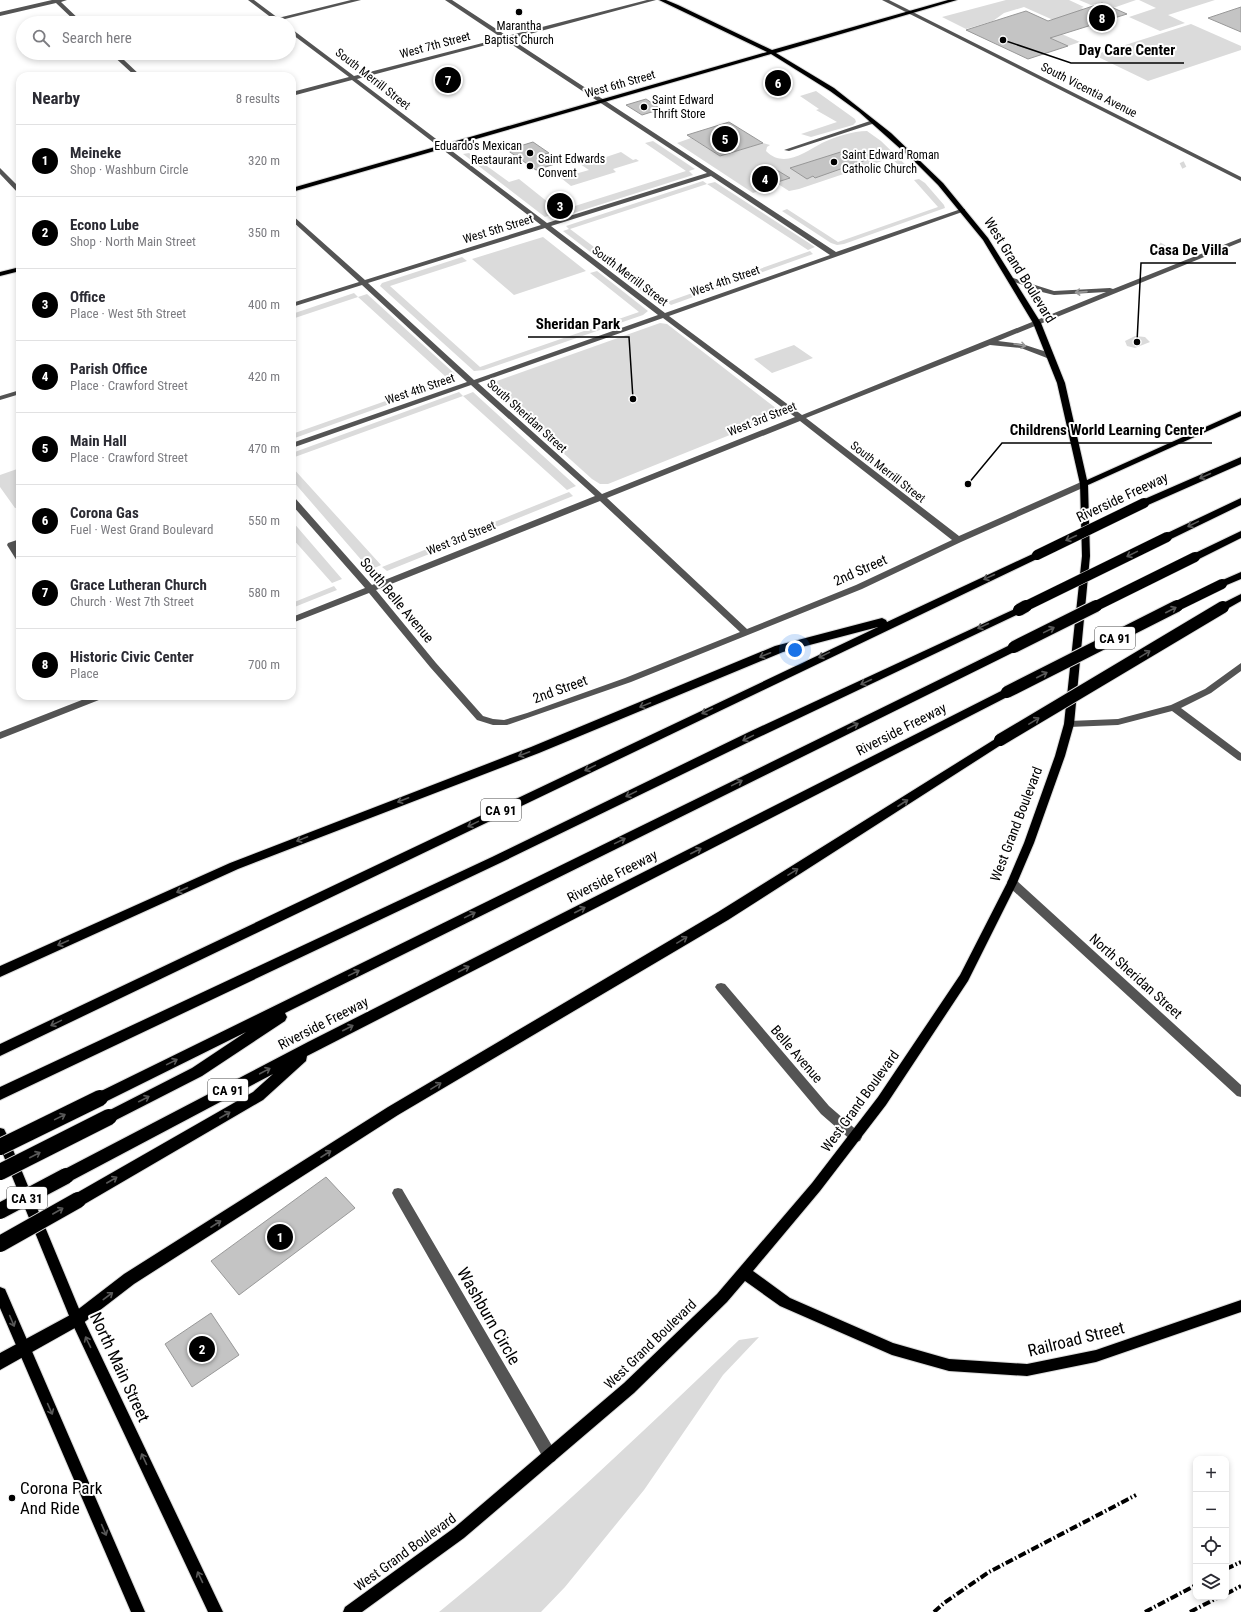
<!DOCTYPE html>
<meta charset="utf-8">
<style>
:root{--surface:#fff;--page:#f7f7f7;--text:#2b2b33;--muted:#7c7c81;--line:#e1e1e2;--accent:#000}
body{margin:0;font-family:"Roboto Condensed",sans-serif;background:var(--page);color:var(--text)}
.controls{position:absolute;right:12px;bottom:12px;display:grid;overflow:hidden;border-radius:8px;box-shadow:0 2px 6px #0003}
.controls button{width:36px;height:36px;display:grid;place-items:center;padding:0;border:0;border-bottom:1px solid var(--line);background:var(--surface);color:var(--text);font:20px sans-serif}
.you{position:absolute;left:795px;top:650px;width:14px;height:14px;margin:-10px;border:3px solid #fff;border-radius:50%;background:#1a73e8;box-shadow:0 0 0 6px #1a73e833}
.badge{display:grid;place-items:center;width:26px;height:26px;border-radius:50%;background:var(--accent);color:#fff;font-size:13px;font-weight:700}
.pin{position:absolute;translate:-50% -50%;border:2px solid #fff;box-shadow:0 1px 4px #0006}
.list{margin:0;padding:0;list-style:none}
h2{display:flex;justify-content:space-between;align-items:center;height:52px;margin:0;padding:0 16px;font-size:17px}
h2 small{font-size:13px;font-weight:400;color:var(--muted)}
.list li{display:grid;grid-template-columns:26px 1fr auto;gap:12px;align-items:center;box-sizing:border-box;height:72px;padding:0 16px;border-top:1px solid var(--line)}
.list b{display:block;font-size:15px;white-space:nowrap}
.list p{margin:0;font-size:13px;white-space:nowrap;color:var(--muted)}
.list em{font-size:13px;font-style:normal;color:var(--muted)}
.icon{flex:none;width:22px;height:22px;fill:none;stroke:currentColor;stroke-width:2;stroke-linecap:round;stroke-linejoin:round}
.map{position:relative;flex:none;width:1241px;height:1612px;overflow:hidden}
.search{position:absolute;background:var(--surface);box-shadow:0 2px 6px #0003;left:16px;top:16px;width:280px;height:44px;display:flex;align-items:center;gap:10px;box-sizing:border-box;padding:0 14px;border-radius:22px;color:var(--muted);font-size:15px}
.panel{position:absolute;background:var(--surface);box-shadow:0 2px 6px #0003;left:16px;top:72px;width:280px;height:628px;border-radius:12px}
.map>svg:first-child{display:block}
.green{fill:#dbdbdb}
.building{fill:#c4c4c4;stroke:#989898}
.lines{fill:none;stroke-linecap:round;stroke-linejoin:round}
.minor-tunnel{stroke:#d9d9d9;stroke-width:6;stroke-dasharray:6 3;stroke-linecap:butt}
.major-casing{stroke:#dbdbdb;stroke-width:2}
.highway-casing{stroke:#dbdbdb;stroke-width:2}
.minor{fill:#545454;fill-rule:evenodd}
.major{fill:#000;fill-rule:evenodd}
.highway{fill:#000;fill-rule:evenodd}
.rail{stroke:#000;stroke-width:4;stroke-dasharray:8 2.5 1.5 2.5;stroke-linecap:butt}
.highway-bridge-far2-casing{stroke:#dbdbdb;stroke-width:11;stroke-linecap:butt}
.highway-bridge-far1-casing{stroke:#dbdbdb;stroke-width:14;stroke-linecap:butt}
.highway-bridge-casing{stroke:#dbdbdb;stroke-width:18;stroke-linecap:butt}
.highway-bridge-far2{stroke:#000;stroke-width:10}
.highway-bridge-far1{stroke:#000;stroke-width:12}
.highway-bridge{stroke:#000;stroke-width:16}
.oneway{stroke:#989898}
.oneway2{stroke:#595959}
.poi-dot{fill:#000;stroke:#fff;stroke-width:1.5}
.labels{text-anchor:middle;stroke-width:4;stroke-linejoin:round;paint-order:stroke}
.far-poi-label{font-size:12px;fill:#000;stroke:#fff;text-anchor:start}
.far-street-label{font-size:12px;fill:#000;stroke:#fff}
.shield{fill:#fff;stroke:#4c4c4c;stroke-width:1}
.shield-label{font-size:13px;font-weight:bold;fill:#000}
.street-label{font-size:14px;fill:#000;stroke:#fff}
.near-street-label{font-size:17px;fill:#000;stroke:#fff}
.near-poi-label{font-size:17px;fill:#000;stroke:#fff;text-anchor:start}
.leader{fill:none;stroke:#000;stroke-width:1.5}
.callout-dot{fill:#000;stroke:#fff;stroke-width:1.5}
.callout-label{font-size:15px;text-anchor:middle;font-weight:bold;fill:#000;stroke:#fff;stroke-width:4;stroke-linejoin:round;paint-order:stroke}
</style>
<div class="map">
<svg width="1241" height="1612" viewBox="0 0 1241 1612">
<rect width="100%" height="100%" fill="#fff"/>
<path class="green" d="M1006,0H1069L1084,7L1081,8L1084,9L1066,21L1051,19L1024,7L1004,13L993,21L966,29L942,17Z
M1079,0H1136L1113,8L1102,3L1091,5Z
M1139,0H1215L1168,15L1185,23L1160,31L1129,17L1156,8Z
M1191,24L1241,46V50L1148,81L1094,55Z
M1057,32L1080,42L1068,46L1045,36Z
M816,91L855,119L856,122L853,125L811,137L801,134L837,122L816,110L819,109L800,96Z
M867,131L881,141L912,171L906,172L891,158L799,189L789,191L778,184L753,193L677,143L691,138L720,156L763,143L770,145L767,147L766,151C784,169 805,152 822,143C835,137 853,131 867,131Z
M653,141L695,169L689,171L693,175L558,218L553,214L545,217L463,154L469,153L509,182L519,179L559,211L686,171L645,143Z
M621,152L633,160L636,159L639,161L613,169L616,172L571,186L561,178L589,170L580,164L587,162L590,164L602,160L600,159Z
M919,179L925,183L944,205L945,208L844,244L837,245L831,243L782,211L787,209L838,242L938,207L914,180Z
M703,181L707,184L715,182L815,247L808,250L707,184L570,229L666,301L658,304L563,231L569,229L566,226Z
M543,237L586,271L514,295L472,259Z
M810,251L813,254L671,305L667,302Z
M462,257L467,261L390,286L480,367L639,312L590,273L597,271L648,311L643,315L484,370L474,371L380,286L382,283Z
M354,293L358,297L367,294L455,374L446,377L358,297L292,319V314Z
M660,323L667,324L777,409L778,413L777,416L608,484H600L592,479L489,386L497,381Z
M1135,336L1145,337L1150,342L1135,348L1127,346L1125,341Z
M794,345L813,358L772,373L754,359Z
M448,379L451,382L292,439V434Z
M459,392L463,396L473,392L576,486L567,490L463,396L292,458V453Z
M292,467L381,565L370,570L292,480Z
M20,468V507L15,508L0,487V475Z
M569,492L573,496L387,571L382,567Z
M292,521L342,579L332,583L292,538Z
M334,586L337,590L292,608V603Z
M759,1337L723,1375L644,1490L565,1587L541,1612H439C544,1527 641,1433 739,1340Z"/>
<path class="building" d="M1102,3L1127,14L1050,38L1068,46L1028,59L966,30L1026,11L1048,21Z
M1241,7V32L1208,18Z
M646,99L661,109L642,115L626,105Z
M729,122L763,143L720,156L687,135Z
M533,142L549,153L545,154L558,163L536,170L507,150Z
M847,150L866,160L815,178L813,176L807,179L790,168Z
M775,169L790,178L765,186L750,177Z
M326,1177L355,1208L239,1295L211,1261Z
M211,1313L239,1355L192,1387L165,1344Z"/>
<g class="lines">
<path class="minor-tunnel" d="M1181,166L1185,164
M1159,245L1164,248"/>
<defs>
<path id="major" d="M659,0H666L678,5L772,50L948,0H957L776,53L834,88L891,133L943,183L988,238L1041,323L1065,383L1087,480L1241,411V416L1088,485L1090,556L1074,724L1065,756L1034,843L1017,883L968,981L886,1105L820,1191L753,1271L790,1298L893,1343L949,1359L1027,1364L1096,1350L1241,1300V1312L1096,1362L1027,1376L949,1371L892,1355L780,1306L745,1281L727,1302L634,1393L464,1538L362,1612H343L345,1607L454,1528L624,1383L717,1294L812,1183L878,1097L960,975L1007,883L1024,843L1055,756L1064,724L1082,556L1080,484L1057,383L1033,323L983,240L938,185L913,160L859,112L830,91L771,54L292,192V188L767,52Z
M20,267V271L0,276V272Z
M0,1128L4,1129L6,1133L82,1316L223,1612H208L72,1323L0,1147Z
M0,1287L5,1289L145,1612H131L0,1308Z"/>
<path id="highway" d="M1241,457V464L1148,505H1140L1139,503L1140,501Z
M1241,498V505L1171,539H1163L1162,537L1163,535Z
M1241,531V538L1199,559L1195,560L1190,557L1191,555Z
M1037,552L1041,553L1042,555L1041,557L0,1056V1044L878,627L783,652L539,753L238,869L0,977V966L230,863L531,747L775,646L882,618L886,620L887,622Z
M1241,572V579L1222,587L1217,584L1218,582Z
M1241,594V601L1227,609H1219L1218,607L1219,605Z
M1019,607L1023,608L1024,610L1023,612L757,738L500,863L0,1100V1087L492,857L749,732Z
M1014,643L1018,644L1019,647L1018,650L285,1013L287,1017L285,1021L202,1076L114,1121L109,1123L104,1121L102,1117L104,1113L192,1068L246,1032L105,1102L100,1104L95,1102L93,1098L95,1094Z
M1007,688L1011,689L1013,692L1011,695L307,1056L306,1061L263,1100L83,1205L78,1207L73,1205L71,1200L73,1195L253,1092L273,1074L71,1181L66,1182L61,1181L59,1176L61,1171L308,1042Z
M1000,736L1004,737L1006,740L1004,743L728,920L398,1115L134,1284L82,1324L0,1370V1353L72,1314L124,1274L388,1107L718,912Z"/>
</defs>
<use href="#major" class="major-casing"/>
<use href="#highway" class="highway-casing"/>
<path class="minor" d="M52,0H67L61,2L83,23H77L56,3L0,16V12Z
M248,0H254L278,18L351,0H361L281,20L282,23L276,22L260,23L273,19Z
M445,0H452L507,36L647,0H656L511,39L836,252L961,209H965V211L669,316L802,415L1106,292L1054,295L1042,292L1009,280V278H1013L1054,291L1110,288L1113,289L1241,238V242L998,341L1022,344L1053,354V358H1047L1021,348L990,345L806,418L959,536L1081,482H1087V486L961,542L862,589L631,682L507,725H493L477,720L430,667L369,593L292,623V617L365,588L292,505V498H295L372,585L595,496L471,385L292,448V443L467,382L362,285L292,307V303L359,282L292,221V215L365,280L541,225L352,80L292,96V92L349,77L289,32V27L354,76L502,38ZM505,40L707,173L547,223L357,79ZM711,176L830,255L665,313L551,226ZM545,228L658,315L474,380L368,283ZM663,318L795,417L602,494L478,383ZM800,421L952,540L856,585L747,629L607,498ZM600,501L740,632L625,678L527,713L504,720L493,719L483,716L436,663L376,590Z
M882,0H889L1241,177V181Z
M110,53H116L120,56L133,53H143L123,59L141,76H135Z
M873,120L875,121V123L789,151L784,150Z
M0,168L20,188V194L18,193L0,174Z
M20,390V394L0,400V396Z
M20,539V545L16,546L20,552V562L17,561L7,545L8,543Z
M1241,663V671L1211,693L1181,708L1241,753V761L1238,760L1172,711L1118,725L1069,727L1064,724L1069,721L1118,719L1171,705L1205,689Z
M92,696H106L104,698L0,739V732Z
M1012,879L1016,880L1241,1085V1097L1237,1096L1008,886L1007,883L1008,880Z
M721,983L725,984L829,1106L860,1133L862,1137L860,1141L856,1142L852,1141L821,1114L717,990L715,987L717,984Z
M398,1188L402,1189L555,1451L557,1456L555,1461L550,1463L545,1461L394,1197L392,1193L394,1189Z"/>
<use href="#major" class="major"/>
<use href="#highway" class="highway"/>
<path class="rail" d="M1226,1569L1241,1562
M1226,1594L1241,1586
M934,1612L944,1603L989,1572L1136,1495
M1145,1612L1196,1585
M1190,1612L1219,1597"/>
<defs>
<path id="highway-bridge-far2" d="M1037,555L1144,503
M1024,607L1167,537
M1094,607L1195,557
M1175,607L1222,584"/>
<path id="highway-bridge-far1" d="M1019,610L1026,606
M1014,647L1096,606
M1007,692L1177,606
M1000,740L1223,607"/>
<path id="highway-bridge" d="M0,1147L100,1098
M0,1172L109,1117
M0,1211L66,1176
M0,1244L78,1200"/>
</defs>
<use href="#highway-bridge-far2" class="highway-bridge-far2-casing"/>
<use href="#highway-bridge-far1" class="highway-bridge-far1-casing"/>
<use href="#highway-bridge" class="highway-bridge-casing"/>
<use href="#highway-bridge-far2" class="highway-bridge-far2"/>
<use href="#highway-bridge-far1" class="highway-bridge-far1"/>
<use href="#highway-bridge" class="highway-bridge"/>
</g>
<defs><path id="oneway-shaft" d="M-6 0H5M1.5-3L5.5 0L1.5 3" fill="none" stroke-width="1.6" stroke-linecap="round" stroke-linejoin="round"/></defs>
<g class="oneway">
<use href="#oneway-shaft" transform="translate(1081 292) rotate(176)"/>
<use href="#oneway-shaft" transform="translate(1020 345) rotate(10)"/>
</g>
<g class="oneway2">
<use href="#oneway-shaft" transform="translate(1205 476) rotate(156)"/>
<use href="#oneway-shaft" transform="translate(1193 524) rotate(154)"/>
<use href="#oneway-shaft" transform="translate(1071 538) rotate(155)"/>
<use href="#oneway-shaft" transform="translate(1132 554) rotate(154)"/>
<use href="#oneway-shaft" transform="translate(989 577) rotate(155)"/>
<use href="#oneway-shaft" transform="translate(1171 610) rotate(-27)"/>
<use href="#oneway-shaft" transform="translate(983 626) rotate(155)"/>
<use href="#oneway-shaft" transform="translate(1049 630) rotate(-26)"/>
<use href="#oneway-shaft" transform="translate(1145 654) rotate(-31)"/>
<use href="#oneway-shaft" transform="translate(765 655) rotate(158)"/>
<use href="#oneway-shaft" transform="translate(824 655) rotate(154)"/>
<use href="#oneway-shaft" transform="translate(1042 675) rotate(-27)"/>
<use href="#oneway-shaft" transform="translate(866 682) rotate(155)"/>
<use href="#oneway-shaft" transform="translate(645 705) rotate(158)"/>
<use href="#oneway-shaft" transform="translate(707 711) rotate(154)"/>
<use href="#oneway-shaft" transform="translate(1034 721) rotate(-31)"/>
<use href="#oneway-shaft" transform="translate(853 726) rotate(-26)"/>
<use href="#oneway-shaft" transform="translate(748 738) rotate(154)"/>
<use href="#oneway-shaft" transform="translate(524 754) rotate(159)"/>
<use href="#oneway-shaft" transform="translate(590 768) rotate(154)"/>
<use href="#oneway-shaft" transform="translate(737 783) rotate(-26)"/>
<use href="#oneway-shaft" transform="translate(631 794) rotate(154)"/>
<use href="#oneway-shaft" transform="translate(403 800) rotate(159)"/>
<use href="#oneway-shaft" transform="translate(903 803) rotate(-33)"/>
<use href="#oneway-shaft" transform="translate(473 824) rotate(154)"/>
<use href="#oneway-shaft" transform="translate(302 839) rotate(158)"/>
<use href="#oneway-shaft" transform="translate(620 841) rotate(-26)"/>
<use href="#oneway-shaft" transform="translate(696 851) rotate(-27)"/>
<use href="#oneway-shaft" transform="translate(793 872) rotate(-32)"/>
<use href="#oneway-shaft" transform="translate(182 890) rotate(156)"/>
<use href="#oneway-shaft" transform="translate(580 910) rotate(-27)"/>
<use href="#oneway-shaft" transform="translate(470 915) rotate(-26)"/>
<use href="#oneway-shaft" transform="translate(682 940) rotate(-31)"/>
<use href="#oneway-shaft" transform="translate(63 943) rotate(156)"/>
<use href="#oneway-shaft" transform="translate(464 969) rotate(-27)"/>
<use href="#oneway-shaft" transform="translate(354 973) rotate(-26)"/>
<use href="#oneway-shaft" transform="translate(56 1023) rotate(154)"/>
<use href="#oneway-shaft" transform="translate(348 1028) rotate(-27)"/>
<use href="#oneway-shaft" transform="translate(172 1062) rotate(-26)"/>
<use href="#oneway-shaft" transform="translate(265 1071) rotate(-28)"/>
<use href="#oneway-shaft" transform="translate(436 1086) rotate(-31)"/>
<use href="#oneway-shaft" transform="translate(144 1099) rotate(-27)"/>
<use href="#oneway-shaft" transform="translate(225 1115) rotate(-30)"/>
<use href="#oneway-shaft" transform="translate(60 1117) rotate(-26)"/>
<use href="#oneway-shaft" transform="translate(326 1154) rotate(-33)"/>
<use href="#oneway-shaft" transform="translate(35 1155) rotate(-27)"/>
<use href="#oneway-shaft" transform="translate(112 1180) rotate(-30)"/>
<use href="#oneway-shaft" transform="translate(58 1211) rotate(-30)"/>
<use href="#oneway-shaft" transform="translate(216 1224) rotate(-33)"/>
<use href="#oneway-shaft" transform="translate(108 1296) rotate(-37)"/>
<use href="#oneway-shaft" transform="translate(12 1321) rotate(67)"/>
<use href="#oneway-shaft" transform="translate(88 1342) rotate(-116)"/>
<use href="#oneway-shaft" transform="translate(50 1409) rotate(66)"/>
<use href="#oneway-shaft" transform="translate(144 1459) rotate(-115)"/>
<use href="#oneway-shaft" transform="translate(104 1530) rotate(67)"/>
<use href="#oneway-shaft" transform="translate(200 1577) rotate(-115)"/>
</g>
<g class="poi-dot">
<circle cx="519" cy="12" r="4"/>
<circle cx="644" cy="107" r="4"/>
<circle cx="530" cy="153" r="4"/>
<circle cx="834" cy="162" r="4"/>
<circle cx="530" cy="166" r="4"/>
<circle cx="12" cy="1498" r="4"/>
</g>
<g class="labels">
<g class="far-poi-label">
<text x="519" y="30" text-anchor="middle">Marantha<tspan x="519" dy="14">Baptist Church</tspan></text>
<text x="652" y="104">Saint Edward<tspan x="652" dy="14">Thrift Store</tspan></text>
<text x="522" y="150" text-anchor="end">Eduardo's Mexican<tspan x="522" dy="14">Restaurant</tspan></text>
<text x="842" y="159">Saint Edward Roman<tspan x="842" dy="14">Catholic Church</tspan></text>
<text x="538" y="163">Saint Edwards<tspan x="538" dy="14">Convent</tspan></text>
</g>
<g class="far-street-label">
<text transform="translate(435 45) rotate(-15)" y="4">West 7th Street</text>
<text transform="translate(373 79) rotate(38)" y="4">South Merrill Street</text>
<text transform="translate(620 84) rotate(-16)" y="4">West 6th Street</text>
<text transform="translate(1089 90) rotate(27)" y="4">South Vicentia Avenue</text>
<text transform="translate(498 229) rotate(-17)" y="4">West 5th Street</text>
<text transform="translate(630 276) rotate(37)" y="4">South Merrill Street</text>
<text transform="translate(725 281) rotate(-19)" y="4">West 4th Street</text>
<text transform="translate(420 389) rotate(-19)" y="4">West 4th Street</text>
<text transform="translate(527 416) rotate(42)" y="4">South Sheridan Street</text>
<text transform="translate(762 419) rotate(-22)" y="4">West 3rd Street</text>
<text transform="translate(888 472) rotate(38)" y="4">South Merrill Street</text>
<text transform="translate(461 538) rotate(-22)" y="4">West 3rd Street</text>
</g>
<g class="shield">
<rect x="1095" y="627" width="40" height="22" rx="3"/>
<rect x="481" y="799" width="40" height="22" rx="3"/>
<rect x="208" y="1079" width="40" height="22" rx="3"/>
<rect x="7" y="1187" width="40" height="22" rx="3"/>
</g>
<g class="shield-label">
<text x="1115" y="643">CA 91</text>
<text x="501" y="815">CA 91</text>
<text x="228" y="1095">CA 91</text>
<text x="27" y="1203">CA 31</text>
</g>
<g class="street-label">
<text transform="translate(1020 270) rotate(58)" y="5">West Grand Boulevard</text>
<text transform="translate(1122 497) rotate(-25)" y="5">Riverside Freeway</text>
<text transform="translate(860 570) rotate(-24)" y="5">2nd Street</text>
<text transform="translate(397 600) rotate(50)" y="5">South Belle Avenue</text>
<text transform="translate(560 689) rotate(-20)" y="5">2nd Street</text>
<text transform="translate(901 729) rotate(-27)" y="5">Riverside Freeway</text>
<text transform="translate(1016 824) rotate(-69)" y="5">West Grand Boulevard</text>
<text transform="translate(612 876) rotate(-27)" y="5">Riverside Freeway</text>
<text transform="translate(1136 976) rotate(42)" y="5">North Sheridan Street</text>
<text transform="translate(323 1023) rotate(-27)" y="5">Riverside Freeway</text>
<text transform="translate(797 1054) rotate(49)" y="5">Belle Avenue</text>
<text transform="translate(860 1101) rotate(-54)" y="5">West Grand Boulevard</text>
<text transform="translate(650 1344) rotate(-44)" y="5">West Grand Boulevard</text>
<text transform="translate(405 1552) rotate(-36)" y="5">West Grand Boulevard</text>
</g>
<g class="near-street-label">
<text transform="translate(489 1316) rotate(60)" y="6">Washburn Circle</text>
<text transform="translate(1076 1339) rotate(-14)" y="6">Railroad Street</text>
<text transform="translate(120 1367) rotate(65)" y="6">North Main Street</text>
</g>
<g class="near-poi-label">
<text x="20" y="1494">Corona Park<tspan x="20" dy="20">And Ride</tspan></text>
</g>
</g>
<path class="leader" d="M1003 40L1071 63H1184M1137 342L1141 263H1236M633 399L629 337H528M968 484L1002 443H1212"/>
<g class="callout-dot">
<circle cx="1003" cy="40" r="4"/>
<circle cx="1137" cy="342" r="4"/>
<circle cx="633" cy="399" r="4"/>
<circle cx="968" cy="484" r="4"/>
</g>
<g class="callout-label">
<text x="1127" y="55">Day Care Center</text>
<text x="1189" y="255">Casa De Villa</text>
<text x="578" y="329">Sheridan Park</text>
<text x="1107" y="435">Childrens World Learning Center</text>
</g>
</svg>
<div class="controls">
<button>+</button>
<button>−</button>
<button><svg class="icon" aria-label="locate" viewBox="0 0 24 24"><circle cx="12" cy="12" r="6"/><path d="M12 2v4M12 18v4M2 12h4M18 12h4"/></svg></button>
<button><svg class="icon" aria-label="layers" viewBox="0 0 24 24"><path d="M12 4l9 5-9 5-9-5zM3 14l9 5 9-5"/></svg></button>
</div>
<div class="you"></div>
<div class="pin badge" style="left:280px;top:1237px">1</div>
<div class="pin badge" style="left:202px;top:1349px">2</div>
<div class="pin badge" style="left:560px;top:206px">3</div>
<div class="pin badge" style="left:765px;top:179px">4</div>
<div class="pin badge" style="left:725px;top:139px">5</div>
<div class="pin badge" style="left:778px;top:83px">6</div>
<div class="pin badge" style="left:448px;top:80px">7</div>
<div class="pin badge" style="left:1102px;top:18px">8</div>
<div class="search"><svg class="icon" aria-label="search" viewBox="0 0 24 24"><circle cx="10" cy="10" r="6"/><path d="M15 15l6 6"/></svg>Search here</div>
<section class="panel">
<h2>Nearby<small>8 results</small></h2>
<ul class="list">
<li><span class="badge">1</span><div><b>Meineke</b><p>Shop · Washburn Circle</p></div><em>320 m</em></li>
<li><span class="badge">2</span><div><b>Econo Lube</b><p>Shop · North Main Street</p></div><em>350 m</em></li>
<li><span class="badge">3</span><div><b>Office</b><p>Place · West 5th Street</p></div><em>400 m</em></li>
<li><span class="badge">4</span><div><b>Parish Office</b><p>Place · Crawford Street</p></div><em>420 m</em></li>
<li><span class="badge">5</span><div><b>Main Hall</b><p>Place · Crawford Street</p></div><em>470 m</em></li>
<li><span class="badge">6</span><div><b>Corona Gas</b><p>Fuel · West Grand Boulevard</p></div><em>550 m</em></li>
<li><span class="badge">7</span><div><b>Grace Lutheran Church</b><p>Church · West 7th Street</p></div><em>580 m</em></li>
<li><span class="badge">8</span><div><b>Historic Civic Center</b><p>Place</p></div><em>700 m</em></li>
</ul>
</section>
</div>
